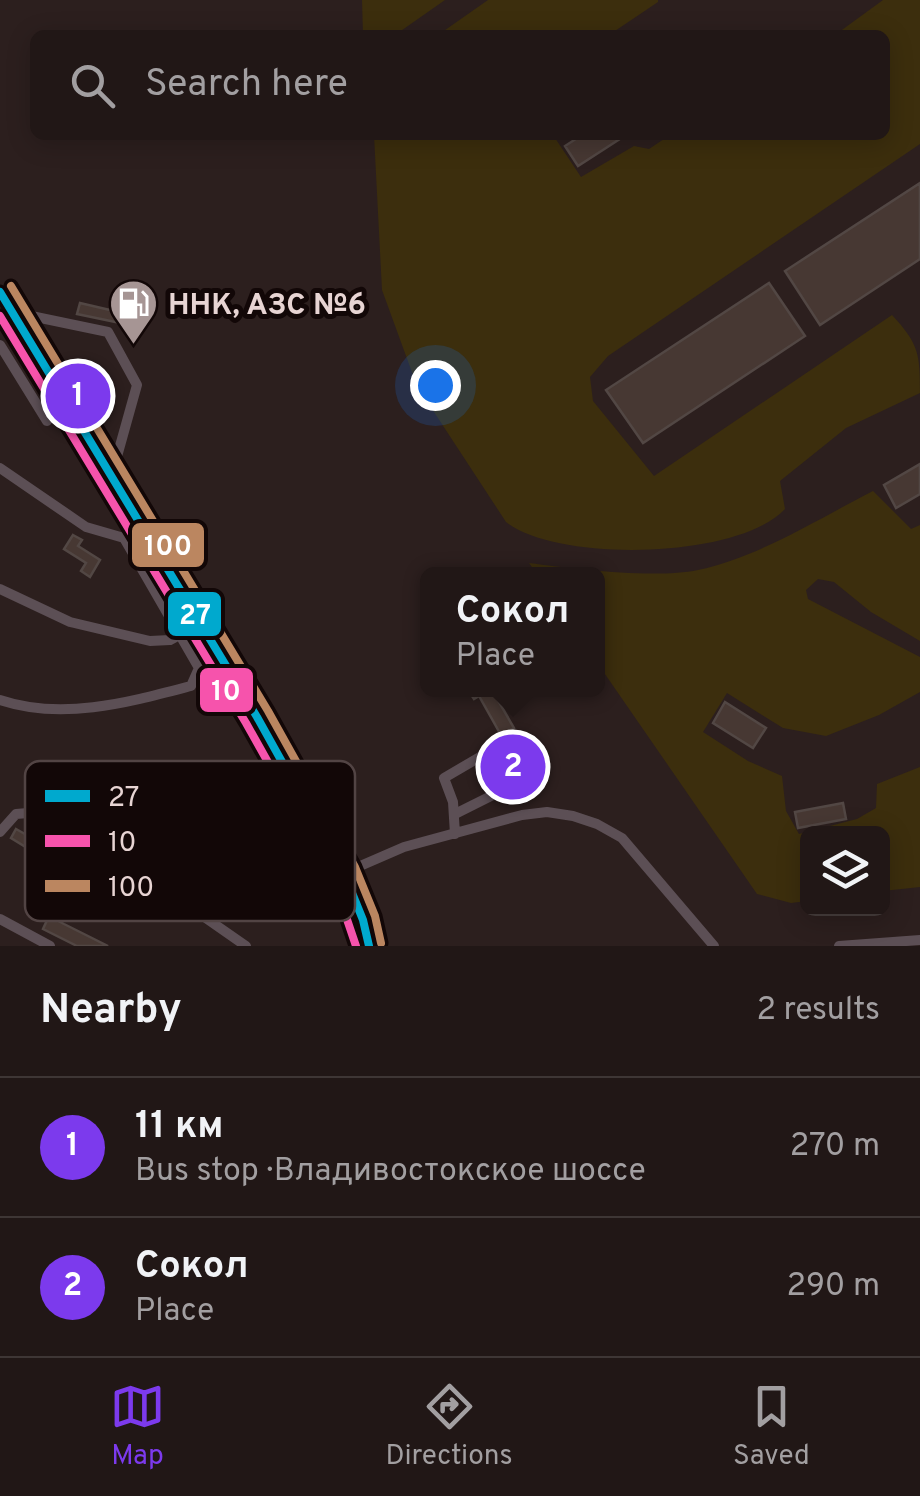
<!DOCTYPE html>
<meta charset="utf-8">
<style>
:root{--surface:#211716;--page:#29201f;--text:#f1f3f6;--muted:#a29fa1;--line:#3e3635;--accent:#7c3aed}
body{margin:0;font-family:Overpass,sans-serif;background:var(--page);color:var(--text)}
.controls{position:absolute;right:30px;bottom:30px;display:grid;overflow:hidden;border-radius:15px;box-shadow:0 5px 25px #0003}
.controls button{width:90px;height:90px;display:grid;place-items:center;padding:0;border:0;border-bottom:2px solid var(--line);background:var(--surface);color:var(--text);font:50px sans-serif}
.you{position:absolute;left:435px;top:385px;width:35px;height:35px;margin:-25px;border:8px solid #fff;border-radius:50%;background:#1a73e8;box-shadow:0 0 0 15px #1a73e833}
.badge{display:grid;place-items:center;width:65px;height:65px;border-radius:50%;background:var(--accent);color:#fff;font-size:32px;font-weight:700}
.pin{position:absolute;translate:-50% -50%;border:5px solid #fff;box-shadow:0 2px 10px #0006}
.popup{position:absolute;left:420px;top:567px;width:185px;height:130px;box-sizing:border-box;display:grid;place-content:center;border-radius:15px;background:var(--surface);filter:drop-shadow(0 2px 8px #0005);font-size:32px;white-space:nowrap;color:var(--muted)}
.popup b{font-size:38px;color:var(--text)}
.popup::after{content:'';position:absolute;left:50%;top:100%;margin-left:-20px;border:20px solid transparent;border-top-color:var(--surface)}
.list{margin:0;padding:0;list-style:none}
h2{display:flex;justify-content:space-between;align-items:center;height:130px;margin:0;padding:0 40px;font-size:42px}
h2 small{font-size:32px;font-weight:400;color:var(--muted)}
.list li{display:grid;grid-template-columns:65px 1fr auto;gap:30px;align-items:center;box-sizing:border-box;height:140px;padding:0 40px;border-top:2px solid var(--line)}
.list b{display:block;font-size:38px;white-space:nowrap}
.list p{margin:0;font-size:32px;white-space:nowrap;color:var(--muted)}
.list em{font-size:32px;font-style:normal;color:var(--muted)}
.icon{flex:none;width:55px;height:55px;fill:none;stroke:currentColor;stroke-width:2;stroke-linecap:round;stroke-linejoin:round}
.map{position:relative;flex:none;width:920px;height:946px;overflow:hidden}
.search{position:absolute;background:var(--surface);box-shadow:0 5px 25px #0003;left:30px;right:30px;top:30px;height:110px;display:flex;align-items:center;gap:25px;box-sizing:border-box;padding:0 35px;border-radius:15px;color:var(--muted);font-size:38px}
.sheet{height:410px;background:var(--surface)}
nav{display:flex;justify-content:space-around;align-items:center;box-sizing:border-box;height:140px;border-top:2px solid var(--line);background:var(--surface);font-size:28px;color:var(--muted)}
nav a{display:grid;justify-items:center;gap:5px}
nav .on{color:var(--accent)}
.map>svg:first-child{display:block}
.green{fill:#3c2e0d}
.building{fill:#473833;stroke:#524744;stroke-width:2.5}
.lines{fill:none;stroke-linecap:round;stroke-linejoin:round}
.minor{stroke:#5c4f55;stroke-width:10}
.major{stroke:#68575f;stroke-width:12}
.bus-1-casing{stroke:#120707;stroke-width:15}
.bus-2-casing{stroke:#120707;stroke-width:15}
.bus-3-casing{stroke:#120707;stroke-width:15}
.bus-1{stroke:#00a9ce;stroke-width:8}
.bus-2{stroke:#f653ac;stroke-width:8}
.bus-3{stroke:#bb8660;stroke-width:8}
.labels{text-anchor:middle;stroke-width:10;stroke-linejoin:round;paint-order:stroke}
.poi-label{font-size:30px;font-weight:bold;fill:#e7d4d3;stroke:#120707;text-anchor:start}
.key{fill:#120707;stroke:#524444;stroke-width:2.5}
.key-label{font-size:28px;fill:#e7d4d3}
.line-badge{stroke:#120707;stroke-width:4}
.badge-label{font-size:28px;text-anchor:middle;font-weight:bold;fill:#fff}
</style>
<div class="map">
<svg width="920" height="946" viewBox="0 0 920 946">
<rect width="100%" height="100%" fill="#2c1f1e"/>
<path class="green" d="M362,0H445L395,35H363Z
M488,0H658V2L609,35H438Z
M883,0H920V144L608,356L590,377L593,401L654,476L892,315C919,344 920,354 920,393L846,428L780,481L785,509C739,559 558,563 506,522L417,386L382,290L374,135H553L581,177L634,146L649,149L670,135H885V35H835Z
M873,491L911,529L920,525V641L871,612L834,582L818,579L806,590L808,599L920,657V692L879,715L826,736L783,728L727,693L703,732L748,761L782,776L786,811L799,834L857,819L876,808L877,784L920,767V887L883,891L882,834H808L807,901L791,903L757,894L598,664V574H537L529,563C574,569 654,579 698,570C757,558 820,518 873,491Z"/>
<path class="building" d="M582,135H626L578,166L565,146Z
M920,183V259L820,325L785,271Z
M769,283L805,336L643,443L606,390Z
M80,303L127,314L125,324L77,314Z
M920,464V494L896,508L884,485Z
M73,535L82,540L78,546L100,560L90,577L81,571L86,563L64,549Z
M468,690H492L514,728L501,735L479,696L474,699Z
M725,702L766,728L753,748L713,723Z
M514,751L516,754L522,751L530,764L502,779L497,769L509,763L506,756Z
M843,803L846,819L798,828L795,812Z
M16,829L48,847L42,857L11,838Z
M276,852L297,874L284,884L294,896L286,904L273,900L262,887L278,873L267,859Z
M106,872L114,876L111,881L139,896L133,908L97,889Z
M49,916L64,924L108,946H77L43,929Z"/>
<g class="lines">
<path class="minor" d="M0,317L12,312L108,332L137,385L111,478
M0,345L47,421
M0,468L86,527L124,538L143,531
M0,589L70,622L150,641L170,640L201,623
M0,700C62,721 130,702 191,686L199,668L124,538
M455,814L531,776
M0,832L16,814L28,813L200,914L246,946
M455,834L453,802L444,778L497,747
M344,873L404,847L522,815L547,812L573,816L597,824L622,838L714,946
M0,919L50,946
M839,946L920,940"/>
<path class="major" d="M0,292L257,717L344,873L363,920L369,946"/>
<defs>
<path id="bus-1" d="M0,292L257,717L344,873L363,920L369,946"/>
<path id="bus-2" d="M0,316L246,723L333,878L356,946"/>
<path id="bus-3" d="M11,286L268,711L355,867L375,916L381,943"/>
</defs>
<use href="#bus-1" class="bus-1-casing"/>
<use href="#bus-2" class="bus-2-casing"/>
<use href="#bus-3" class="bus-3-casing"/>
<use href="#bus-1" class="bus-1"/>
<use href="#bus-2" class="bus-2"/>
<use href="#bus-3" class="bus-3"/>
</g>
<defs>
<symbol id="fuel-pin" viewBox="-11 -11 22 30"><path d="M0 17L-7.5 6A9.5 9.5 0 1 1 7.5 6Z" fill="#a69594" stroke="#120707"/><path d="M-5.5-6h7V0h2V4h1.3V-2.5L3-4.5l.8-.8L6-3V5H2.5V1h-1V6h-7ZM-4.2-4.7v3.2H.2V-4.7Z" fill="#fff"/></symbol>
</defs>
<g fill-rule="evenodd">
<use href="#fuel-pin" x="106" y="276" width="55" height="75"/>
</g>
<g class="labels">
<g class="poi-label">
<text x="168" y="314">ННК, АЗС №6</text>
</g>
</g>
<rect x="25" y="761" width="330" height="160" rx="15" class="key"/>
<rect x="45" y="790" width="45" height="12" fill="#00a9ce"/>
<rect x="45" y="835" width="45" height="12" fill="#f653ac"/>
<rect x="45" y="880" width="45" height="12" fill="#bb8660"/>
<g class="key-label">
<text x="108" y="806">27</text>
<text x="108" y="851">10</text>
<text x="108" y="896">100</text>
</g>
<g class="line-badge">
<rect x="130" y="521" width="76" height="48" rx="10" fill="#bb8660"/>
<rect x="166" y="590" width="57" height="48" rx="10" fill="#00a9ce"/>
<rect x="198" y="666" width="57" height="48" rx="10" fill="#f653ac"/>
</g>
<g class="badge-label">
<text x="168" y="555">100</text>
<text x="195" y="624">27</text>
<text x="226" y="700">10</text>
</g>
</svg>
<div class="controls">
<button><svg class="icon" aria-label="layers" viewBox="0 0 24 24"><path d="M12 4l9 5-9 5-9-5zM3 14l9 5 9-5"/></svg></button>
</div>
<div class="you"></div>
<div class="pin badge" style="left:78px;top:396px">1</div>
<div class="pin badge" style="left:513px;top:767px">2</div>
<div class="popup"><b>Сокол</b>Place</div>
<div class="search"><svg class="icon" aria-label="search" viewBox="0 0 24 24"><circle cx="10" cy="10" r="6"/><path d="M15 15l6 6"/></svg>Search here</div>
</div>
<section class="sheet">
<h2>Nearby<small>2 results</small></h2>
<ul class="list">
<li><span class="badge">1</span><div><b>11 км</b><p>Bus stop · Владивостокское шоссе</p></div><em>270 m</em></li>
<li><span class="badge">2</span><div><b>Сокол</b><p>Place</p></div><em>290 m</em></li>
</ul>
</section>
<nav>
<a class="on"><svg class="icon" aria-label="map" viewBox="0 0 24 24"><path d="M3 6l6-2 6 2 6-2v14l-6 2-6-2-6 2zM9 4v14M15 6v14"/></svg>Map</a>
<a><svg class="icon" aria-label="directions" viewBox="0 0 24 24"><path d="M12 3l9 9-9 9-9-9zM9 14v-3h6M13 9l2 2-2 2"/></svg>Directions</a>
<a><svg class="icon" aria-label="saved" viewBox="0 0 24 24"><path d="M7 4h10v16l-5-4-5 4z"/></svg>Saved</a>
</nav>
